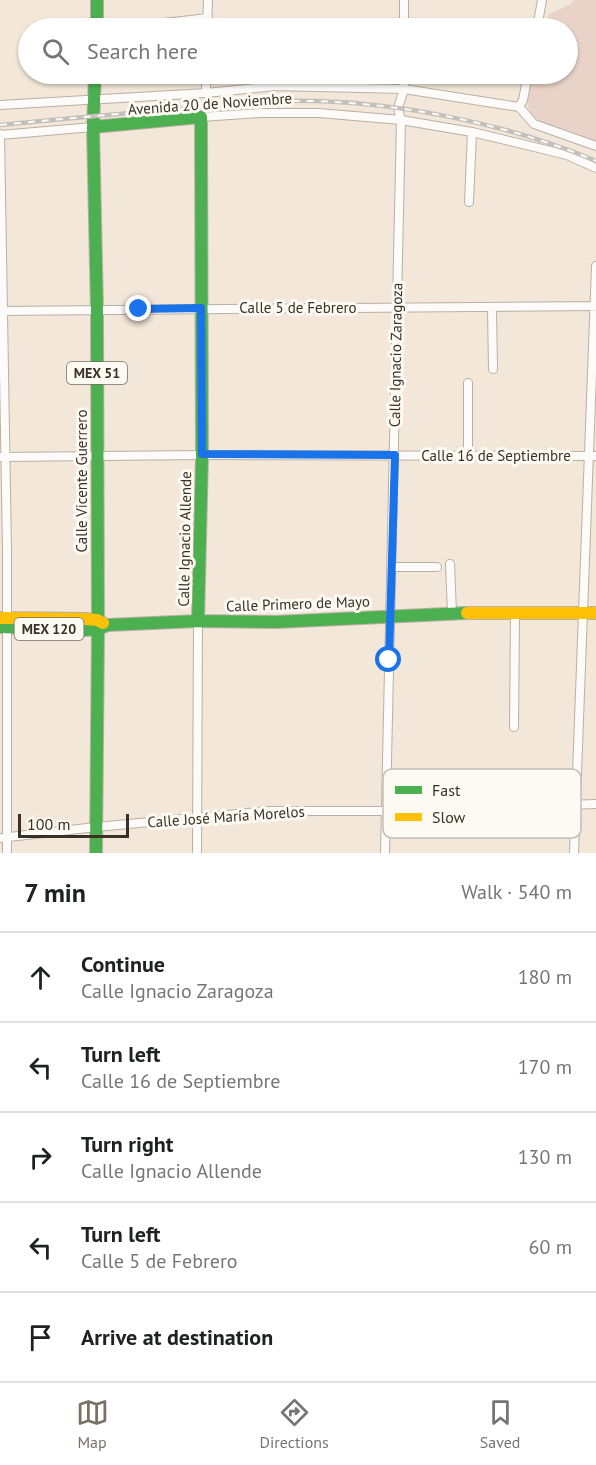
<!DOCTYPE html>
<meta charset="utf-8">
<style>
:root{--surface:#fff;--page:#f2f2f2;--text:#202124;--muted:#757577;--line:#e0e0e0;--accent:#797164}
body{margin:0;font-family:"PT Sans",sans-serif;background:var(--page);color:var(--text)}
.scale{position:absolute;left:18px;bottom:15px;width:111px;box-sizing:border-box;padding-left:6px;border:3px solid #383126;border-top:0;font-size:16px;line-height:21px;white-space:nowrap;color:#383126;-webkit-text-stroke:4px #fdf9f3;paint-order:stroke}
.stop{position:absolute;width:18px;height:18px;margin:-14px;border:4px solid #1a73e8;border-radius:50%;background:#fff}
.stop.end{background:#1a73e8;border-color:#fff;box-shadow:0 2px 6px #0008}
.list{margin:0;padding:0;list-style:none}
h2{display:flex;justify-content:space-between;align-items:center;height:78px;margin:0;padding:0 24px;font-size:26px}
h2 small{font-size:20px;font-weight:400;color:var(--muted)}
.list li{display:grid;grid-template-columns:39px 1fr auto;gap:18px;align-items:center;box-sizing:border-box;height:90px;padding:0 24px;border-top:2px solid var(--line)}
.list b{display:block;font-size:22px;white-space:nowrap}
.list p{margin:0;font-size:20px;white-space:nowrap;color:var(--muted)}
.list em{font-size:20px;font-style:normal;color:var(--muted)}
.icon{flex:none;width:33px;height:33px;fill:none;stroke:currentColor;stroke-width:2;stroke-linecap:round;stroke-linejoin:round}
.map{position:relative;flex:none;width:596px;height:853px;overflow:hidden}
.search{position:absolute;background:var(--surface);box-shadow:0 2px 4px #0004;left:18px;right:18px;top:18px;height:66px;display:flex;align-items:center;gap:15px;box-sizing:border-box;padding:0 21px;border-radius:33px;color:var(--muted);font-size:22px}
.sheet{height:528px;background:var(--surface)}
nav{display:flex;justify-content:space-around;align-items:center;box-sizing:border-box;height:84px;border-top:2px solid var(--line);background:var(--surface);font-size:16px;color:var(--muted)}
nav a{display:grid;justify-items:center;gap:3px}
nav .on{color:var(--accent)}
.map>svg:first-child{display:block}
.green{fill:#e9d3c9}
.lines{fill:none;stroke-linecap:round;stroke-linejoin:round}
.street-casing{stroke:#b9b0a4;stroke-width:10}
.fast-casing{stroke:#b9b0a4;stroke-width:14}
.slow-casing{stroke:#b9b0a4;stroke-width:14}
.street{stroke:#fdfbf9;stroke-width:8}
.fast{stroke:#4caf50;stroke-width:12}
.slow{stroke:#ffc107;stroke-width:12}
.rail-casing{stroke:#c3c0bc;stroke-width:4.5}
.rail{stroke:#fdf9f3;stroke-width:2;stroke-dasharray:7;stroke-linecap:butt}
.route{stroke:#1a73e8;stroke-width:8}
.labels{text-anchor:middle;stroke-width:6;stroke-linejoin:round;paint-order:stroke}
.shield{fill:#fdf9f3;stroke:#736d64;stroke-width:1.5}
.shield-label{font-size:14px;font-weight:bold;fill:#383126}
.street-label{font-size:15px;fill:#383126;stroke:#fdf9f3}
.key{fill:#fdf9f3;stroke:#c2bdb6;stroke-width:1.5}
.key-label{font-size:16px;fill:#383126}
</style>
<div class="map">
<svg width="596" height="853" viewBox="0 0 596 853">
<rect width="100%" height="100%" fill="#f2e7d8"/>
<path class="green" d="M574,0H596V143L532,120L525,98L529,74H568V28H544L549,14L571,4Z"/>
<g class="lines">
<defs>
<path id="street" d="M120,28L208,18
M207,28L208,0
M404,28V0
M537,28L542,0
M206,93V74
M0,105L206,93L275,86L404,89L519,107L534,124L596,146
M519,107L523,100L528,74
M201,117L261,113H319L401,120L472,132L567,155L596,168
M0,134L7,551V853
M0,135L93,127
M469,202L472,132
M492,308L493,369
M0,311L596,306
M468,456V383
M0,457L202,455L596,456
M450,564L452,613
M391,567H437
M514,727L515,614
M0,838L96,827L269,811H385L596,804
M197,853L198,621
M385,853L401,120L398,108L404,89V74
M574,853L596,266"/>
<path id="fast" d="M97,0V28
M95,74L93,127L97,310L98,629
M93,127L201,117L202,455L198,621
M0,627L85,630L98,629L108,625L198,621L276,622L467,613
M96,853L98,629"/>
<path id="slow" d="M467,613H596
M0,618L85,619L97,620L103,623"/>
</defs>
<use href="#street" class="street-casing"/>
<use href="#fast" class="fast-casing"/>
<use href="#slow" class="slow-casing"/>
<use href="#street" class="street"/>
<use href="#fast" class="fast"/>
<use href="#slow" class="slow"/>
<defs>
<path id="rail" d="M0,125C59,119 118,114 177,109C213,106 249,101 285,101C385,99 504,122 596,161"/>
</defs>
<use href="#rail" class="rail-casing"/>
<use href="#rail" class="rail"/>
</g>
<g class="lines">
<path class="route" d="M139,309L201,308L202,454L395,455L389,660"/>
</g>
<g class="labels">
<g class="shield">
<rect x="67" y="362" width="60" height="22" rx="4.5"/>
<rect x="14.5" y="618" width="69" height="22" rx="4.5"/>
</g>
<g class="shield-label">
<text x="97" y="378">MEX 51</text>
<text x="49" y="634">MEX 120</text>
</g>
<g class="street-label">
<text transform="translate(210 104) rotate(-4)" y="5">Avenida 20 de Noviembre</text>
<text x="298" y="313">Calle 5 de Febrero</text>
<text transform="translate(396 355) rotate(-89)" y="5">Calle Ignacio Zaragoza</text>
<text x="496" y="461">Calle 16 de Septiembre</text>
<text transform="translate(82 481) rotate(-90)" y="5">Calle Vicente Guerrero</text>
<text transform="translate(185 539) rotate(-89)" y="5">Calle Ignacio Allende</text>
<text transform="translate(298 604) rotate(-2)" y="5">Calle Primero de Mayo</text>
<text transform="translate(226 817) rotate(-4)" y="5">Calle José María Morelos</text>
</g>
</g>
<rect x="383" y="769" width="198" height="69" rx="9" class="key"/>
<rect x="395" y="786" width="27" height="8" fill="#4caf50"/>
<rect x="395" y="813" width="27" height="8" fill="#ffc107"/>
<g class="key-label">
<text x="432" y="796">Fast</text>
<text x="432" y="823">Slow</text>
</g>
</svg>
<div class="scale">100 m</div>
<div class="stop" style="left:389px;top:660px"></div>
<div class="stop end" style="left:139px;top:309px"></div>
<div class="search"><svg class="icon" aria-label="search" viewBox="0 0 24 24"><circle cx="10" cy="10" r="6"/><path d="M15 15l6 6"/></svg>Search here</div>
</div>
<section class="sheet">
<h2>7 min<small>Walk · 540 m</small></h2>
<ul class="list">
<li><svg class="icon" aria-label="ahead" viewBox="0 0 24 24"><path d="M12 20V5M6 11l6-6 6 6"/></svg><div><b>Continue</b><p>Calle Ignacio Zaragoza</p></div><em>180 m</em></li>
<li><svg class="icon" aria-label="left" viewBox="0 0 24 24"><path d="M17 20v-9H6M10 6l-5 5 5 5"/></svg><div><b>Turn left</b><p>Calle 16 de Septiembre</p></div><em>170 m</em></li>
<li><svg class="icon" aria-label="right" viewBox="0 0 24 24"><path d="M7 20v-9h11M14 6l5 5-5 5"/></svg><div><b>Turn right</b><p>Calle Ignacio Allende</p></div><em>130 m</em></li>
<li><svg class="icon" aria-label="left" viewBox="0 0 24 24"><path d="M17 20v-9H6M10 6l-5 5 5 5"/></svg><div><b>Turn left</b><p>Calle 5 de Febrero</p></div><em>60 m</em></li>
<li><svg class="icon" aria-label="arrive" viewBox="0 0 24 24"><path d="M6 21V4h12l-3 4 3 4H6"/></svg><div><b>Arrive at destination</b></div></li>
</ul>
</section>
<nav>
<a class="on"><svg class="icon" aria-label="map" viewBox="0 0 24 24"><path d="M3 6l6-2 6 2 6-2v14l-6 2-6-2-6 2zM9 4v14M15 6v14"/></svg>Map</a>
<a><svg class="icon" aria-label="directions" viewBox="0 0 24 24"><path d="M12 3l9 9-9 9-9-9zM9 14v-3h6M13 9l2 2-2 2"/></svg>Directions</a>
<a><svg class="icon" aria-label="saved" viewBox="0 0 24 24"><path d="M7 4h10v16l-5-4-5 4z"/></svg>Saved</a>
</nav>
